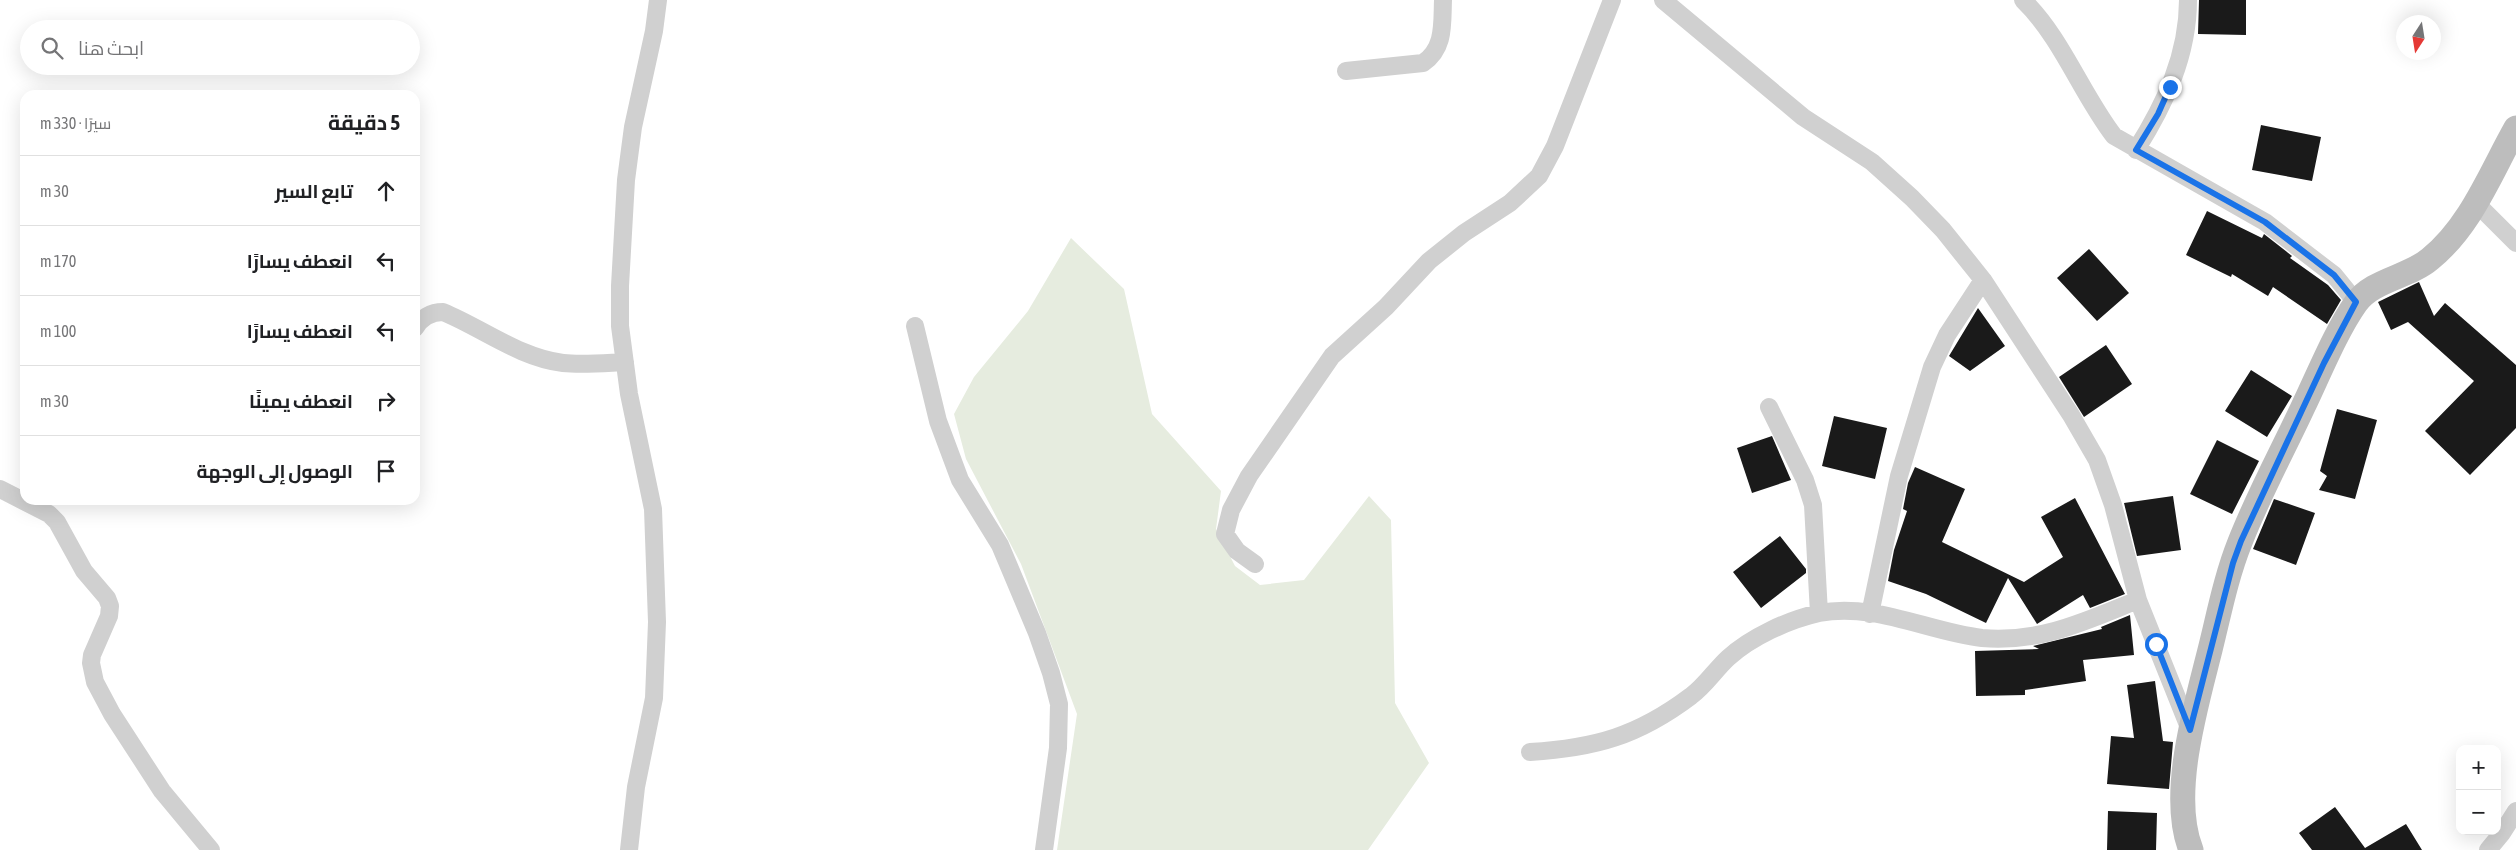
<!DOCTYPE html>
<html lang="ar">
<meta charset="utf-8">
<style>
:root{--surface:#fff;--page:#f2f2f2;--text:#202124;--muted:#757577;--line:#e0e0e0}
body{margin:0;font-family:"Asap Condensed",Cairo,sans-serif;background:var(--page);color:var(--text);direction:rtl}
.controls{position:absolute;right:15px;bottom:15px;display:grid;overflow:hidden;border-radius:10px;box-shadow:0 5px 20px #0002}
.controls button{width:45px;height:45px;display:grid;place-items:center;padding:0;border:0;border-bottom:1px solid var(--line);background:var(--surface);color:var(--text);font:25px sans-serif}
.compass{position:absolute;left:2396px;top:15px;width:45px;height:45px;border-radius:50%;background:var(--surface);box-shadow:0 5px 20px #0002;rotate:192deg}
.stop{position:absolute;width:15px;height:15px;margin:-11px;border:4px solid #1a73e8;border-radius:50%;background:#fff}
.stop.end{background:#1a73e8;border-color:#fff;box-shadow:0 1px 5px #0008}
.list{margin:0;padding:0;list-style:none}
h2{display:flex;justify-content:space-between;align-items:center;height:65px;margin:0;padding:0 20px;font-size:21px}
h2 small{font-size:16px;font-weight:400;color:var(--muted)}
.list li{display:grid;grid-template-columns:32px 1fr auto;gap:15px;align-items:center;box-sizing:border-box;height:70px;padding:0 20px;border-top:1px solid var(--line)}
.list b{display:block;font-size:19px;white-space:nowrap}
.list em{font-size:16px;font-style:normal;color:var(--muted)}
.icon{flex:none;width:28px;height:28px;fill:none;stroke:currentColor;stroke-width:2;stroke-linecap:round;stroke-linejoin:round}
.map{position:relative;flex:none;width:2516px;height:850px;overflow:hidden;direction:ltr}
.search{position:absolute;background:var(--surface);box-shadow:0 5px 20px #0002;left:20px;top:20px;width:400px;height:55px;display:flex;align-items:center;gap:12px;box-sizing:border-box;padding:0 18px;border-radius:28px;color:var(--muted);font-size:19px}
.panel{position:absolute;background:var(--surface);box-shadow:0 5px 20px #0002;left:20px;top:90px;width:400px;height:415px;border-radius:15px;direction:rtl}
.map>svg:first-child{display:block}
.green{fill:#e6ecdf}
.building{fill:#1a1a1a}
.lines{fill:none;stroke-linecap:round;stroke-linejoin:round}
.street{stroke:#d0d0d0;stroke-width:18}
.secondary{stroke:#bdbdbd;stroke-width:25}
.route{stroke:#1a73e8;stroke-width:6}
</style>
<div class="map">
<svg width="2516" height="850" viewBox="0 0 2516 850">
<rect width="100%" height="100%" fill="#fff"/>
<path class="green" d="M1071,238L1124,289L1152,414L1221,491L1216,529L1235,566L1260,585L1304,580L1369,496L1391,520L1395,703L1429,763L1368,850H1057L1077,714L1021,564L966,459L954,414L974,377L1028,311Z"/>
<path class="building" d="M2199,0H2246V35L2198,34Z
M2261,125L2321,137L2312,181L2252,170Z
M2207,211L2262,238L2264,234L2292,256L2290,258L2328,285L2341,300L2327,324L2273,287L2268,296L2232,274L2231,277L2186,255Z
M2089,249L2129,293L2097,321L2057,278Z
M2419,282L2434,316L2445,303L2516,365V428L2470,475L2425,431L2474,381L2408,322L2391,330L2378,302Z
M1978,308L2005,346L1970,371L1949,356Z
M2106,345L2132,384L2084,417L2059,377Z
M2251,370L2292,396L2267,437L2225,411Z
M2337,409L2377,420L2355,499L2319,490L2327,476L2320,471Z
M1834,416L1887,428L1875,479L1822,466Z
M1772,436L1791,480L1752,493L1737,448Z
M2217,440L2259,461L2232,514L2190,494Z
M1915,467L1965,489L1942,542L2024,582L2063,557L2041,517L2075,498L2125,594L2090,608L2083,595L2037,624L2008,578L1986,623L1926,594L1888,581L1894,550L1907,511L1903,509L1908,483Z
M2173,496L2181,550L2137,556L2124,503Z
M2274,499L2315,513L2296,565L2253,549Z
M1780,536L1806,569V573L1761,608L1733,572Z
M2130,615L2134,655L2083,660L2086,681L2025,690V695L1976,696L1975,651L2039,649L2033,646L2102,629L2101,627Z
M2155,681L2163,741L2173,742L2169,789L2107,784L2111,736L2134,738L2127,685Z
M2335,807L2365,848L2406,824L2422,850H2312L2299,833Z
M2108,811L2157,813L2156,850H2107Z"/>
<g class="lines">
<path class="street" d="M1663,0L1803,117L1872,162L1912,198L1943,230L1983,280L2071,415L2097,460L2113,505L2138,600L2190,730
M2023,0C2062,38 2081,93 2114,136L2265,222L2334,275L2356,302
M1346,71L1423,63C1445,48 1442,24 1443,0
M2136,150C2165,104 2188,55 2188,0
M2476,203L2516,243
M915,326L938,421L960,480L1000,545L1037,633L1051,673L1059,704L1058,748L1044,850
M415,328C421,318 431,312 443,312C482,328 520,358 563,363C583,365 604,363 625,362
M1769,407L1805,480L1813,505L1819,613
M0,489L49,514L57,522L84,571L107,598L110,606L109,616L92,655L91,663L95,682L112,714L162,791L211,850
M1255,564L1237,551L1225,534L1231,510L1249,476L1332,356L1386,307L1429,261L1464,233L1510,203L1539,176L1555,146L1612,0
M1870,614L1899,476L1932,367L1947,335L1983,280
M1530,752C1595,748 1638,736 1691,696C1705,686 1715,670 1728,658C1751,637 1788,620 1819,613C1874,602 1929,632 1982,638C2041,643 2086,621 2138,600
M629,850L636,787L654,698L657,622L653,509L629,394L620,326V286L626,180L633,127L654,31L658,0
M2488,850L2502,833L2516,811"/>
<path class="secondary" d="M2191,850C2169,795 2196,706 2210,650C2219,614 2226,577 2240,542C2258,496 2282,452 2303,407C2318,376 2336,331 2356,303C2372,280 2409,277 2430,259C2471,226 2491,172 2516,128"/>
</g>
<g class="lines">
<path class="route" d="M2156,644L2190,730L2233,563L2241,541L2324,363L2356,302L2334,275L2265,222L2136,150L2158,114L2170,87"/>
</g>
</svg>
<div class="controls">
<button>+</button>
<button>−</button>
</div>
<svg class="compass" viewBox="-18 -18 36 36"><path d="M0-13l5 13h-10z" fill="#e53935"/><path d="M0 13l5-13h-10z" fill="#757577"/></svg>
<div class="stop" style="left:2156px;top:644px"></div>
<div class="stop end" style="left:2170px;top:87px"></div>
<div class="search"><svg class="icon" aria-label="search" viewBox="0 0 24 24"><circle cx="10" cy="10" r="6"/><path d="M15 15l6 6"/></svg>ابحث هنا</div>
<section class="panel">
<h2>5 دقيقة<small>سيرًا · 330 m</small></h2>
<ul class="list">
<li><svg class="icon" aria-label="ahead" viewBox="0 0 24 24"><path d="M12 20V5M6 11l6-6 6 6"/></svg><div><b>تابع السير</b></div><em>30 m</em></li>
<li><svg class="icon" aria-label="left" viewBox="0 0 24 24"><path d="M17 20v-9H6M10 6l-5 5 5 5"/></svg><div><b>انعطف يسارًا</b></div><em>170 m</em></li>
<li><svg class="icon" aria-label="left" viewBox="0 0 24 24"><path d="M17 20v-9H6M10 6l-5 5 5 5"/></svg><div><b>انعطف يسارًا</b></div><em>100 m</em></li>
<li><svg class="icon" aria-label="right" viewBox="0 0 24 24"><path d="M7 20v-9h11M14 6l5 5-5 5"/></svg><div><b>انعطف يمينًا</b></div><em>30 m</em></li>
<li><svg class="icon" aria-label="arrive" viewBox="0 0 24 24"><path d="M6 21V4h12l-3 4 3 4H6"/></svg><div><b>الوصول إلى الوجهة</b></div></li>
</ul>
</section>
</div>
